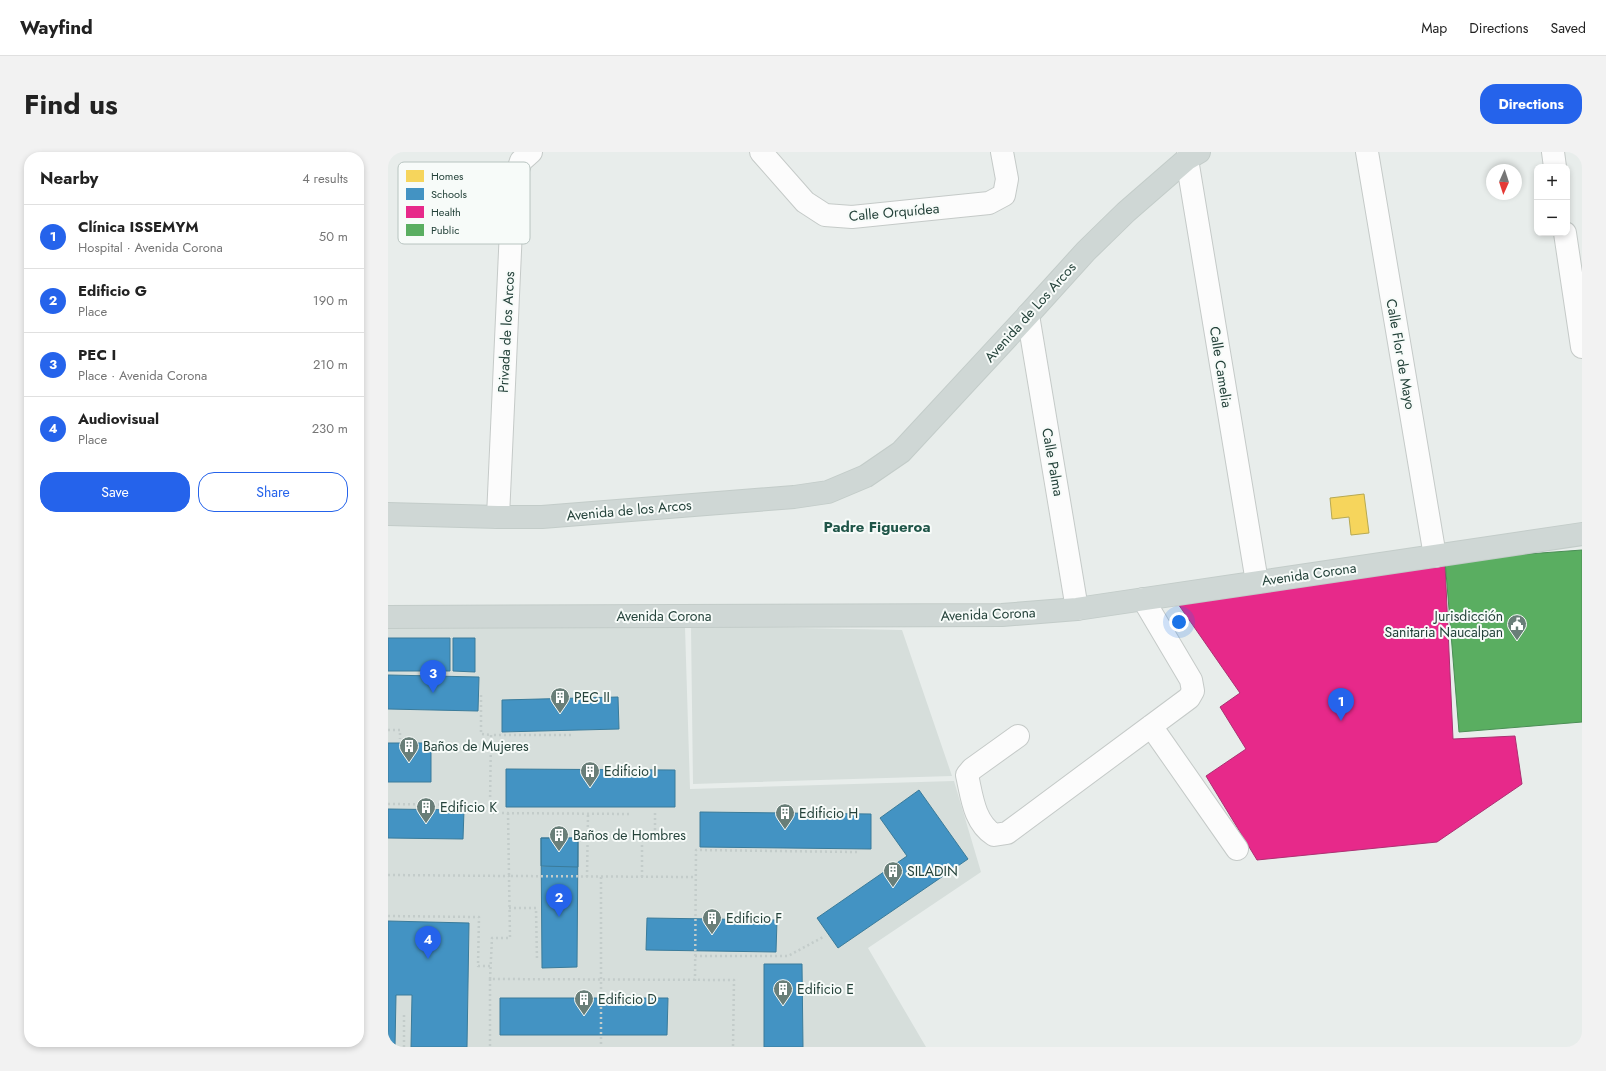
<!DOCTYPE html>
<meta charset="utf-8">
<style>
:root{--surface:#fff;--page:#f2f2f2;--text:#222;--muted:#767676;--line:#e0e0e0;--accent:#2563eb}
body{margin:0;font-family:Jost,sans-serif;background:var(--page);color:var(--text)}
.controls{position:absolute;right:12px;top:12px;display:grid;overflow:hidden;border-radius:8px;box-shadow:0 2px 6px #0003}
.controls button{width:36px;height:36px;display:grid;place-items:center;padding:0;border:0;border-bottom:1px solid var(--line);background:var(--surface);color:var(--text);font:20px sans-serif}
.compass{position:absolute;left:1098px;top:12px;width:36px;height:36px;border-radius:50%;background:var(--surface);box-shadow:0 2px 6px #0003;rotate:183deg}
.you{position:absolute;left:791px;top:470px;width:14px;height:14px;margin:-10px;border:3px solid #fff;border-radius:50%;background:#1a73e8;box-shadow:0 0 0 6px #1a73e833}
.badge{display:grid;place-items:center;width:26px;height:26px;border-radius:50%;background:var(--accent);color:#fff;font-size:13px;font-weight:700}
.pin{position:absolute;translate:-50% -33px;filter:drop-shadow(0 1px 2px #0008)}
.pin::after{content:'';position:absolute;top:21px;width:14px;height:12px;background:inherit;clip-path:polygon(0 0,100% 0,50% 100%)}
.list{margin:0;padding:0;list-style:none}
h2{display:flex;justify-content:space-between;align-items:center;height:52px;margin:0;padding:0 16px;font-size:17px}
h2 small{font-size:13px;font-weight:400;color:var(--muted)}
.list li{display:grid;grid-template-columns:26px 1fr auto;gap:12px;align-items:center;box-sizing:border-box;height:64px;padding:0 16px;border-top:1px solid var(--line)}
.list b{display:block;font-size:15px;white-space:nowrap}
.list p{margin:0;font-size:13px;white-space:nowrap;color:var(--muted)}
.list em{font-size:13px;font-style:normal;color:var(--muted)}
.actions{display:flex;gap:8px;padding:12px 16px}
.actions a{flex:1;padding:9px 0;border:1px solid var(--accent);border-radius:16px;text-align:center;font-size:14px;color:var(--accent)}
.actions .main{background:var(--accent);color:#fff}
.map{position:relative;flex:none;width:1194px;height:895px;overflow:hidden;border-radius:16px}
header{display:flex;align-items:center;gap:24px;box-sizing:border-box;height:56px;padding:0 20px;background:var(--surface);border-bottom:1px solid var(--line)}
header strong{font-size:19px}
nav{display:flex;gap:22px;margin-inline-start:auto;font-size:14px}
.intro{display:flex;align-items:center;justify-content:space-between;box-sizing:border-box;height:96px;padding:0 24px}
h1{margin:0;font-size:28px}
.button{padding:10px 18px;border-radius:16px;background:var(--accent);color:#fff;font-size:14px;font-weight:700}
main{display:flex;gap:24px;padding:0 24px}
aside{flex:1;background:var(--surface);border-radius:16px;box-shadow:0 2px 6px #0003}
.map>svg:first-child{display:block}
.built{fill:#d6dedb}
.homes{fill:#f6d55c;stroke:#b7a952}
.schools{fill:#4393c3;stroke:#3a7b9a}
.health{fill:#e7298a;stroke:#ac3072}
.public{fill:#5aae61;stroke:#4a8e55}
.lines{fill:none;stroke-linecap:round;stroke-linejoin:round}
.minor-casing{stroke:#c5cac8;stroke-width:24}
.major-casing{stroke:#c3ccc9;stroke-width:24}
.path{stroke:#c3ccca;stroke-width:2.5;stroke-dasharray:2 3;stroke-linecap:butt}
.minor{stroke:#fcfcfc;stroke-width:22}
.major{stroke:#cfd7d5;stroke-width:22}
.labels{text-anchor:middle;stroke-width:4;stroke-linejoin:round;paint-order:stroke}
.street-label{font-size:14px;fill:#24423a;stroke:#f7fbf9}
.poi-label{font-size:14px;fill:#24423a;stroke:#f7fbf9;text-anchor:start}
.neighbourhood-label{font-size:15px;font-weight:bold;fill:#1f5548;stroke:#f7fbf9}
.key{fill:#f7fbf9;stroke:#b8c4c0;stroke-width:1}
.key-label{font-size:11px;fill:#24423a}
</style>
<header>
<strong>Wayfind</strong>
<nav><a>Map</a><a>Directions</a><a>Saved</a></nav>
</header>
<div class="intro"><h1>Find us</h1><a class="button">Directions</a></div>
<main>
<aside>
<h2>Nearby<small>4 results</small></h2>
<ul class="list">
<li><span class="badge">1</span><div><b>Clínica ISSEMYM</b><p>Hospital · Avenida Corona</p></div><em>50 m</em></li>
<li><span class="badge">2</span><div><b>Edificio G</b><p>Place</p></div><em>190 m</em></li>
<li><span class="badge">3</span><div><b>PEC I</b><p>Place · Avenida Corona</p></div><em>210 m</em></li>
<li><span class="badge">4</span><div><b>Audiovisual</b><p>Place</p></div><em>230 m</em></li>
</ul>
<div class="actions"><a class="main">Save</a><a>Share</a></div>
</aside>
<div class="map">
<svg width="1194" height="895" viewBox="0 0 1194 895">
<rect width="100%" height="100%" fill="#e8edeb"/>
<path class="built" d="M0,471L297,475L302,637L566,629L593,720L480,796L538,895H0Z
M303,474L514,478L564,624L305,632Z"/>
<path class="homes" d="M976,342L981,381L963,383L961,365L944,367L942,346Z"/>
<path class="schools" d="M0,486H62V519H0Z
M65,486H87V520L65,519Z
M0,523L91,525L90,559L0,557Z
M230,545L231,577L114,580V548Z
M0,591H43V630H0Z
M118,617L287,618V655H118Z
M531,638L580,707L450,796L429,766L519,704L492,666Z
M0,657L76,658L75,687L0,686Z
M312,660L483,662V697L312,695Z
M153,686H190L189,815L154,816Z
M153,686H190V715L153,714Z
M259,766L389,768L388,800L258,798Z
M0,769L81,771L79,895H23L24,843H8L7,895H0Z
M376,812H414L415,895H376Z
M112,846H280L279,883H112Z"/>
<path class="health" d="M1057,412L1065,587L1127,584L1134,632L1049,690L869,708L818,624L858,597L832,555L852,541L788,449Z"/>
<path class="public" d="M1194,398V570L1071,580L1057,408Z"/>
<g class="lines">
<defs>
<path id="minor" d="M373,0L417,50L437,63L464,65L601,51L616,43L619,27L614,0
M801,0L799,7L869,430
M979,0L1047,404
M1165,0L1167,15
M1177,81L1194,195
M640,163L689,457
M110,365L125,33L133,9L143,0
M763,574L849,697
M630,584L584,617L579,623C584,645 586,670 606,683L619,681L801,546L805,539L803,528L755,447"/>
<path id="major" d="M0,362L110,365H154L406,345L440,340L478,324L513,300L640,163L698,99L738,60L799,7L811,0
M0,465L614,463L689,457L1194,382"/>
</defs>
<use href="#minor" class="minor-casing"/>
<use href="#major" class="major-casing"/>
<path class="path" d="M93,543V582L103,583
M0,578H12V587
M0,652L102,653L103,583H185
M102,653V661L243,662
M120,661L121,724L307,725
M0,723L121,724L122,786H104L102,827L346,828L345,895
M199,725L200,662
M213,725V895
M254,725V686H267V659
M121,756H148L149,809
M0,764L91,765L90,814H102
M307,804H400L437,784
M102,827V895
M307,829L308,698L469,700
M16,895V861"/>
<use href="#minor" class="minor"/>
<use href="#major" class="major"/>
</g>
<defs>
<symbol id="civic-pin" viewBox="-11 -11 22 30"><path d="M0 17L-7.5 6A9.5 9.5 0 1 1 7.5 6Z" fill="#697e78" stroke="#f7fbf9"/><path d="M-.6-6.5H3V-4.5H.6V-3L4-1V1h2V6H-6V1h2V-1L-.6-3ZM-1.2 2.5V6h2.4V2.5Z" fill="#fff"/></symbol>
<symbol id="building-pin" viewBox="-11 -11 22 30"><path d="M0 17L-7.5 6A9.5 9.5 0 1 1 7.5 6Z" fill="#697e78" stroke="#f7fbf9"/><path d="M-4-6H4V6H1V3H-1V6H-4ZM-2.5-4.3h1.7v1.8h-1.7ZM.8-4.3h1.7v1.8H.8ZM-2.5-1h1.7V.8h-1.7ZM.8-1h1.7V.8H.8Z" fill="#fff"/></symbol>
</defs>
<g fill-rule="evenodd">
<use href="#civic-pin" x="1118" y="461" width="22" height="30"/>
<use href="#building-pin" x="161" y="534" width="22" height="30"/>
<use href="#building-pin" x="10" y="583" width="22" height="30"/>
<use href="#building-pin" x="191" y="608" width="22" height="30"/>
<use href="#building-pin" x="27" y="644" width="22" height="30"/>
<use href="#building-pin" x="386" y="650" width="22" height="30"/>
<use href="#building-pin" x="160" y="672" width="22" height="30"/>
<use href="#building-pin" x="494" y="708" width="22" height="30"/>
<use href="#building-pin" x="313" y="755" width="22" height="30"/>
<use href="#building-pin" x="384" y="826" width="22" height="30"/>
<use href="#building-pin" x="185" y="836" width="22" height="30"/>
</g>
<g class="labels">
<g class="street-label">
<text transform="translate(506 60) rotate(-5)" y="5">Calle Orquídea</text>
<text transform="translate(642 160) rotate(-48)" y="5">Avenida de Los Arcos</text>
<text transform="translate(118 180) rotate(-87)" y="5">Privada de los Arcos</text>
<text transform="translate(1013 202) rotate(80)" y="5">Calle Flor de Mayo</text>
<text transform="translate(833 215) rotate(81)" y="5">Calle Camelia</text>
<text transform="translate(665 310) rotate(80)" y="5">Calle Palma</text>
<text transform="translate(241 358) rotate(-5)" y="5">Avenida de los Arcos</text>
<text transform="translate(921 422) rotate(-8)" y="5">Avenida Corona</text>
<text transform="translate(600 462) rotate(-2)" y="5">Avenida Corona</text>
<text x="276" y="469">Avenida Corona</text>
</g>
<g class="poi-label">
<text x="1115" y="469" text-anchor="end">Jurisdicción<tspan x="1115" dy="16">Sanitaria Naucalpan</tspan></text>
<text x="186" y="550">PEC II</text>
<text x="35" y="599">Baños de Mujeres</text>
<text x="216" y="624">Edificio I</text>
<text x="52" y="660">Edificio K</text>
<text x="411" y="666">Edificio H</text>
<text x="185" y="688">Baños de Hombres</text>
<text x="519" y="724">SILADIN</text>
<text x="338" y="771">Edificio F</text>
<text x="409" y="842">Edificio E</text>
<text x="210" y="852">Edificio D</text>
</g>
<g class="neighbourhood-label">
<text x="489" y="380">Padre Figueroa</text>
</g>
</g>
<rect x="10" y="10" width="132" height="82" rx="6" class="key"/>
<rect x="18" y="18" width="18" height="12" fill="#f6d55c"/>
<rect x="18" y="36" width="18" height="12" fill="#4393c3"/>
<rect x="18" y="54" width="18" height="12" fill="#e7298a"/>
<rect x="18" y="72" width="18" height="12" fill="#5aae61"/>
<g class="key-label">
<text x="43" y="28">Homes</text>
<text x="43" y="46">Schools</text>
<text x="43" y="64">Health</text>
<text x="43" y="82">Public</text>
</g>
</svg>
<div class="controls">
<button>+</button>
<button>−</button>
</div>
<svg class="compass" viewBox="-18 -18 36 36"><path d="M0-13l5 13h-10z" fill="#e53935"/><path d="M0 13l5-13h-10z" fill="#767676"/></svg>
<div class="you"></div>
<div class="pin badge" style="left:953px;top:569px">1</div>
<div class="pin badge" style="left:171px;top:765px">2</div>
<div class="pin badge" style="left:45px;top:541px">3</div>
<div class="pin badge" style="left:40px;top:807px">4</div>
</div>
</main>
